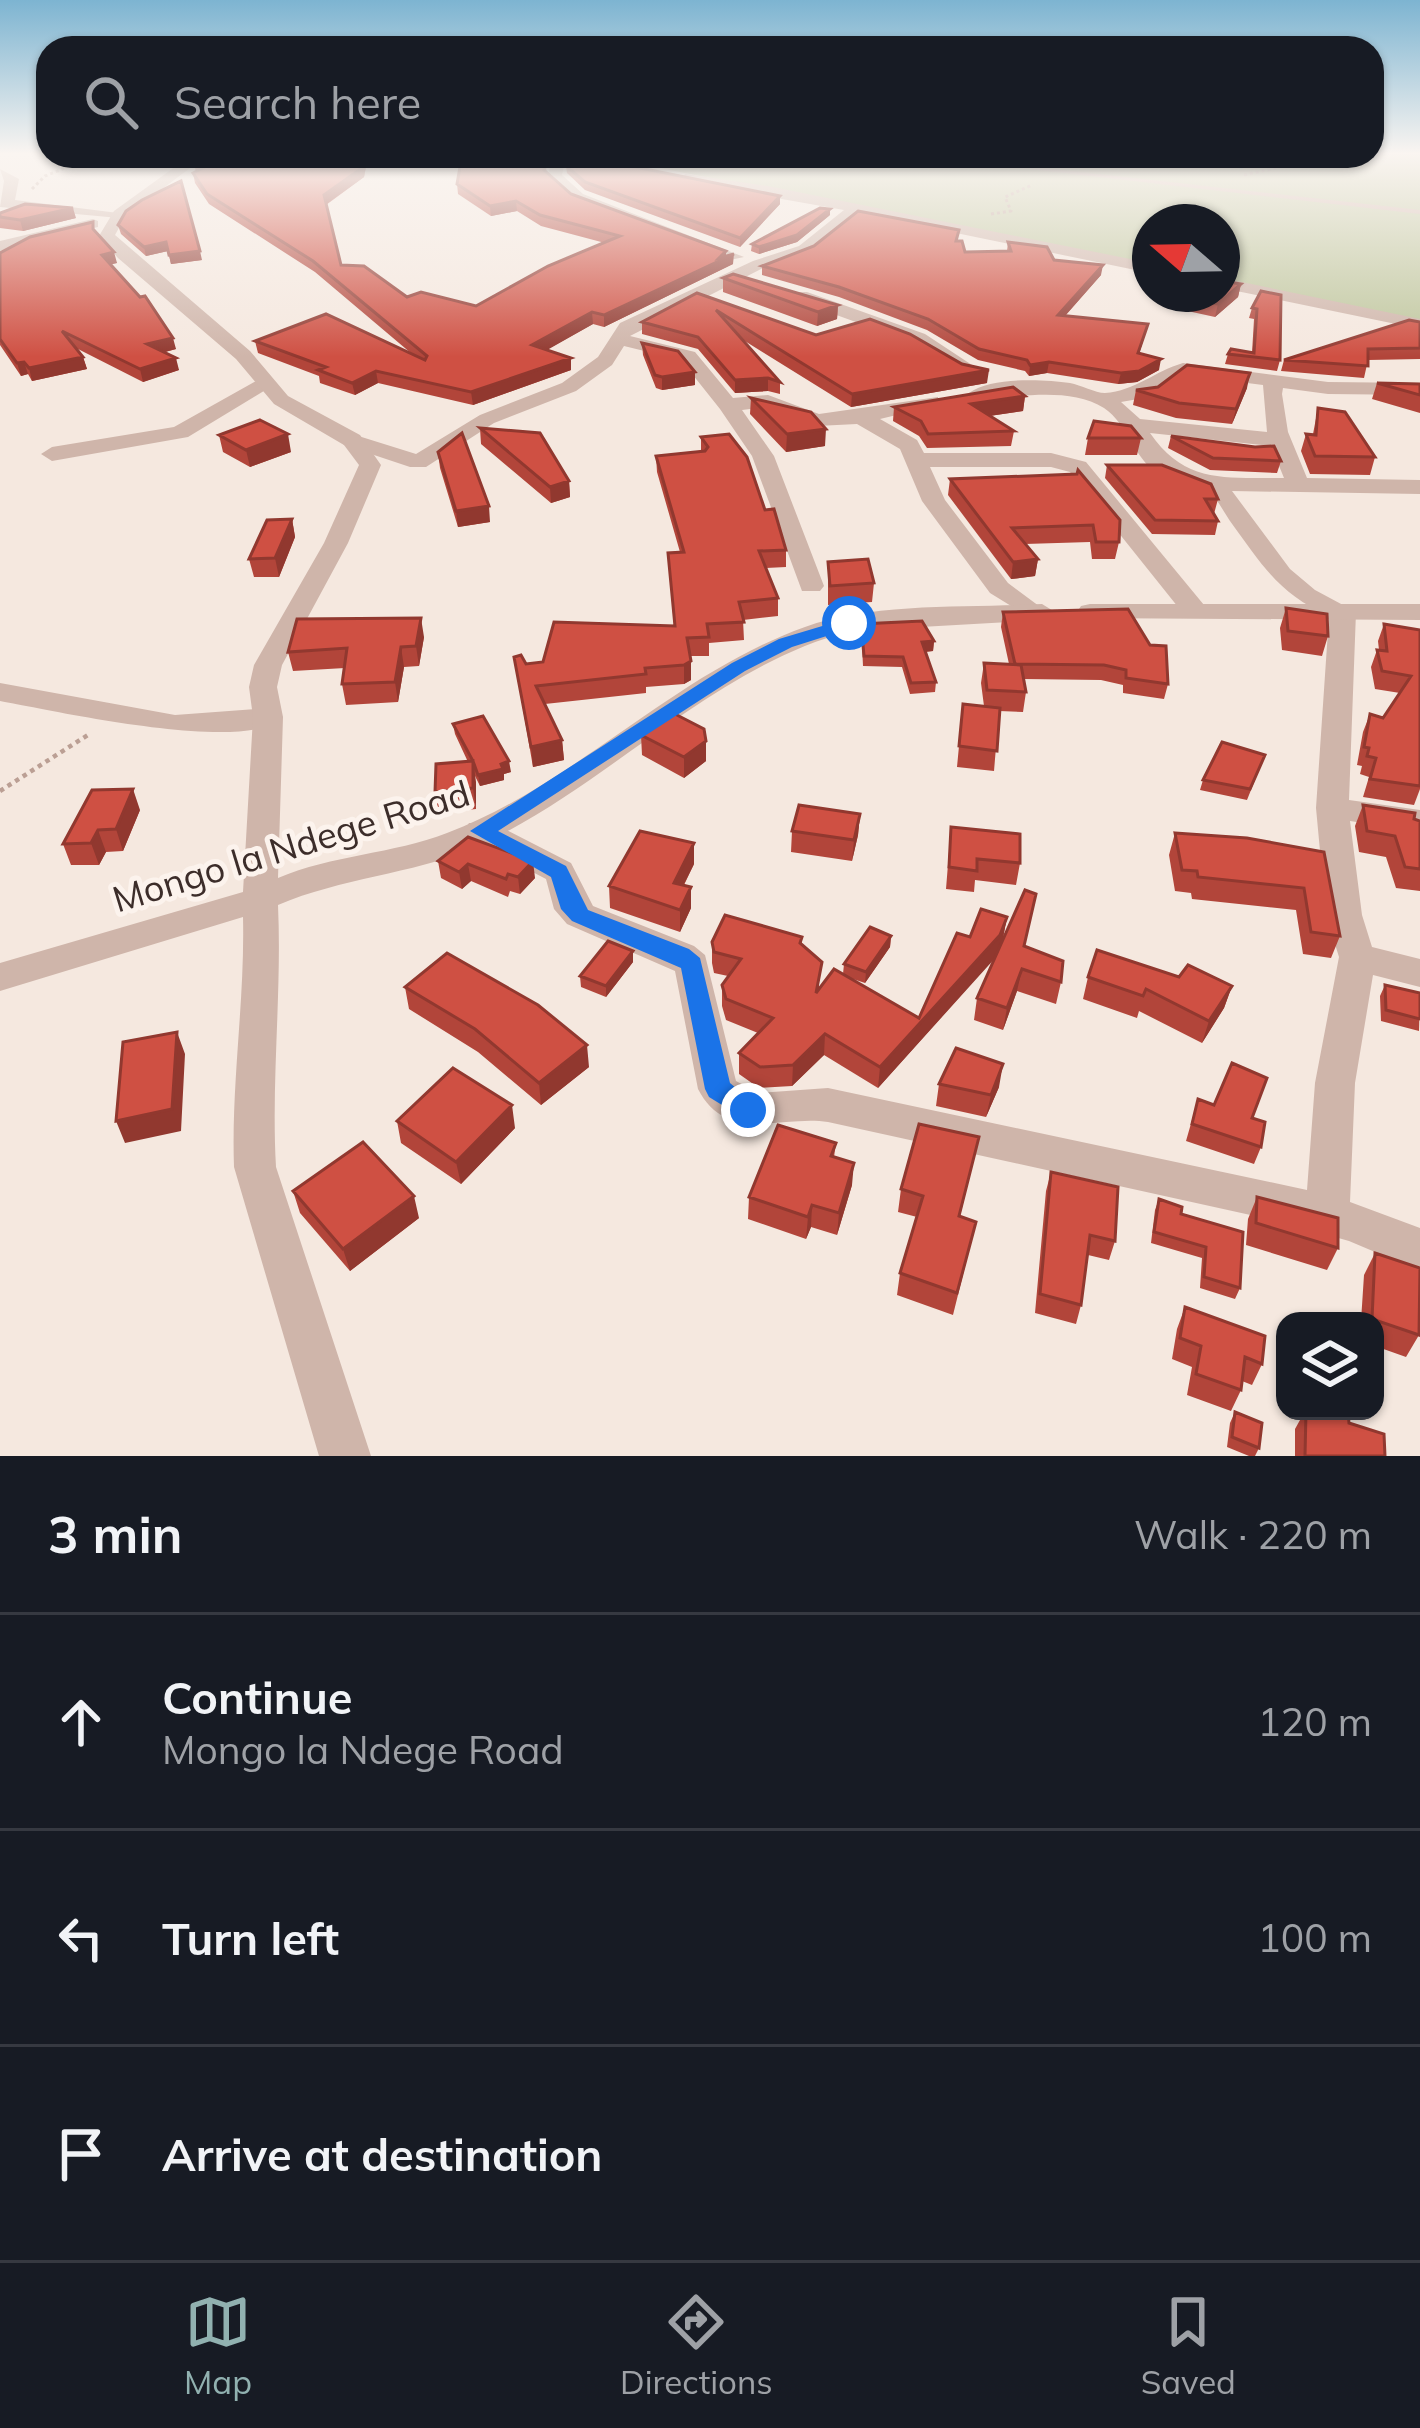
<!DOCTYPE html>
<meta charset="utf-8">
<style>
:root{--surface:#171b24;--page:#242831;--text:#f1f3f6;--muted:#9ea1a6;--line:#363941;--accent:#91b1b0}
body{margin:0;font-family:Mulish,sans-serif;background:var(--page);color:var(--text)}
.controls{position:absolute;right:36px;bottom:36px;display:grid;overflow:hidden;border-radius:24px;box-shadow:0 3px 9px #0004}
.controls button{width:108px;height:108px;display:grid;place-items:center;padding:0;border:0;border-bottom:3px solid var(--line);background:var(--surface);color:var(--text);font:60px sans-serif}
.compass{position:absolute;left:1132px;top:204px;width:108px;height:108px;border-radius:50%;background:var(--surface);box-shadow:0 3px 9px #0004;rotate:290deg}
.stop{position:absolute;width:36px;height:36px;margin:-27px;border:9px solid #1a73e8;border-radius:50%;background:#fff}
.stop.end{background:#1a73e8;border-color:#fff;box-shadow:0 3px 12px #0008}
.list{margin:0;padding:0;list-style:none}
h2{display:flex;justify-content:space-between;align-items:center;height:156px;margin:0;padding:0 48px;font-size:51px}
h2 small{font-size:39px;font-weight:400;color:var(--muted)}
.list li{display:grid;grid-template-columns:78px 1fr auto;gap:36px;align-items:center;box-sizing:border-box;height:216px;padding:0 48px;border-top:3px solid var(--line)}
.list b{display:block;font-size:45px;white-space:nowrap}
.list p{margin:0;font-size:39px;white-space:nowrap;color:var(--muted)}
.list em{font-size:39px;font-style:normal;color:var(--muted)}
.icon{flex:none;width:66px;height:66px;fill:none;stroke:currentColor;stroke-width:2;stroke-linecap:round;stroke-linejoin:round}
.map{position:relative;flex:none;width:1420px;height:1456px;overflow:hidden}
.search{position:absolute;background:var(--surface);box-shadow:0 3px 9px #0004;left:36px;right:36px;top:36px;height:132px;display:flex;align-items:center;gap:30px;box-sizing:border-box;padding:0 42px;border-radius:36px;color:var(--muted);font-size:45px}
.sheet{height:804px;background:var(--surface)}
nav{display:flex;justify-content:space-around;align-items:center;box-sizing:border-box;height:168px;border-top:3px solid var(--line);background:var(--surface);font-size:33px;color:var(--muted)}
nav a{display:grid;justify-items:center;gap:6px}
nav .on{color:var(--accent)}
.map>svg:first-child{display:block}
.green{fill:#bec69d}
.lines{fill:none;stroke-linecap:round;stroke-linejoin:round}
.stream{stroke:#7cb5af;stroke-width:4.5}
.path-far1{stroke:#bb9f94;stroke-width:3;stroke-dasharray:3 3;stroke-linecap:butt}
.path{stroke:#bb9f94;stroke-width:4.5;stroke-dasharray:4.5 4.5;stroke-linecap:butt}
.service{fill:#cfb5aa;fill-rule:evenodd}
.minor{fill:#cfb5aa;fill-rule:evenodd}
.tertiary{fill:#cfb5aa;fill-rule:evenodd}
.wall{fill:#b2453a}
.shaded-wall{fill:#91382f}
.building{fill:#cf5043;stroke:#91382f;stroke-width:3}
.route{fill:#1a73e8}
.labels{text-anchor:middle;stroke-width:10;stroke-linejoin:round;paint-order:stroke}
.street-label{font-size:36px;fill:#3c2d2a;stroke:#fcf3ed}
</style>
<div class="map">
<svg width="1420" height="1456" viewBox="0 0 1420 1456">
<rect width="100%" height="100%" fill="#f5e8df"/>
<path class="green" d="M1372,153H1420V322L1222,282V222H1150V267L601,156H991L1091,167L1120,156Z"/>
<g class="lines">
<path class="stream" d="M1241,167L1242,156"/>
<path class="path-far1" d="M1244,175L1333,156
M32,189L45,176L75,164L73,156
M991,214L1011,211L1005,197L1032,185"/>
<path class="path" d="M0,791L91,733"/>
<path class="service" d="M915,156H939L1420,210V214Z"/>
<path class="minor" d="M552,156H566L562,175L583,194L744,257L730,260L573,200L548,176Z
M0,169L19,179L15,200L126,214L119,218L0,207L4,181Z
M685,174L768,186L1150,263V273L859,213L811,252L765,267L630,336L695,352L733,398L768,395L819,414L938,397V405L880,419L917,440L924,453H1051L1086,462L1204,605L1208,611L1204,617H1186L1070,472L1051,467H930L945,500L1008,583L1047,612L1034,620L990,593L922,501L900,449L857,424L817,426L766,407L742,410L774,456L824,586L820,591H802L752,456L720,409L681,360L624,346L612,365L576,391L494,423L426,467H410L344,445L341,440L352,434L416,454L480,415L562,383L598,357L620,323L753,261L799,246L844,210L680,181Z
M93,219L98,221V227L0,251V241Z
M1222,278L1420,319V329L1222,288Z
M795,292H807L925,334L975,367L958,371L911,342L795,300Z
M1183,363L1328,382L1420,383V395L1328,394L1283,388L1282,394L1288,432L1307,478L1420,480V494L1232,491L1290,569L1315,590L1356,612L1349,800L1420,810V832L1350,821L1362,915L1372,947L1420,959V987L1373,975L1355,1083L1350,1202L1420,1228V1271L1349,1241L1278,1221L828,1122C781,1115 726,1144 698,1089L675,971L567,924L554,909L546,879L469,839L464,831L469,823H493L571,863L593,906L694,946L705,955L736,1081L758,1093L828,1088L1307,1190L1315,1083L1339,957L1326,915L1316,808L1329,616C1279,594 1262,565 1230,521C1224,512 1217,499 1209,491C1195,479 1171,482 1156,472C1134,458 1128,424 1104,408C1061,380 988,407 969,393C991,377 1042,379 1070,383C1081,385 1095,393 1105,393C1135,391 1155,371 1183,363ZM1184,375L1263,385L1267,432L1140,419L1121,402L1144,398ZM1150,433L1271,446L1284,478C1226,477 1186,485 1150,433Z
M265,376L275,382L272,386L188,437L52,461L41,454L52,447L174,427Z
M0,683L175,715L268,708L283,717C249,755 51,710 0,701Z"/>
<path class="tertiary" d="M190,156H206L125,217L115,235L250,351L288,396L360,435L381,465L348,543L282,665L277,687L283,717L278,878C332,855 393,854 447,833C576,784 674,674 805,627C873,602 969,608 1042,604L1055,612L1042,620L850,631C707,669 604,791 471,849C412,874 341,878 278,905C282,993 271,1080 276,1167L371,1456H319L234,1167C231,1083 245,1001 243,917L0,991V963L243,892L253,717L249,687L254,665L324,543L359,465L344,445L274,404L236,359L118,258L99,236L114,211Z
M1090,604H1420V620L1081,618L1077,612L1081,606Z"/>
</g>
<path class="wall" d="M368,156L364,177L326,205L341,265L407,297L476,306L605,243L541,226L517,211L491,216L458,194L457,184L548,156L546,171L571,194L726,256L733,264L604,327L593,324L546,350L571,370L473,405L378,383L355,395L320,383L319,376L258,353L255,341L412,354L315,272L209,204L195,183L193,173L196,172L194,164Z
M566,166L780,196V204L740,247L585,190L567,173Z
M0,213L76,218L23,231L0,228Z
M830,215L797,242L759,254L751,251L752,244Z
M118,225L202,260L171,264L168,251L146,256L121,234Z
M96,232L117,263L110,264L176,349L165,352L179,370L143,382L76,348L83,357L87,369L32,381L28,374L21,376L0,345V253Z
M958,241L965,252L1007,251L1008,242L1101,275L1065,316L1148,324L1139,354L1159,370L1137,382L1118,384L1047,373L1029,376L1025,371L978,360L927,330L839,297L762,275V266Z
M723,278L838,305L837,319L817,326L723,292Z
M1241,284L1238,297L1215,317L1183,310L1186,297Z
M1261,291L1280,360L1277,371L1225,364L1228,354L1252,353L1254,319L1249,318L1252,308Z
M697,293L816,335L987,383L851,407L740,338L780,382V394L768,391L735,393L698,349L642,334V322Z
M1420,322V359L1368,360L1364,378L1281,371L1284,360Z
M642,343L695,385L662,390L656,388L643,355Z
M1377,383L1420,384V413L1372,399Z
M1247,388L1232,424L1176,418L1133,405L1136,390Z
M1025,396L1023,411L989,416L1014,431L1011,446L927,448L919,436L893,421L894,407Z
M751,398L825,446L786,452L750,414Z
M1318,408L1375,457L1370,475L1310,474L1301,451L1306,434H1313Z
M480,428L569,481L570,497L551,503L481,444Z
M219,435L291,452L250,467L223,452Z
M1171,436L1281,461L1277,473L1210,470L1168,448Z
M701,437L765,510L786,550V567L766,568L778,598V616L743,620L744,640L709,643V656H690L691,680L684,684L646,687V693L545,704L562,740L564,760L533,767L514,657L526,664L543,662L674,626L668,553L680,552L657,472L656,456L701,451Z
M1088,438H1141L1137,455H1085Z
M438,452L490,522L458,527L440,468Z
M1107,465L1218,499L1214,514L1218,521L1215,535L1152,534L1105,478Z
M1077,474L1119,542L1115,559H1092L1090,542L1025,544L1038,559L1035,576L1011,579L948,495L950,479Z
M292,519L295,537L279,577H254L249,559Z
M828,562L874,583L872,602L828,605Z
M1286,608L1328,636L1322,656L1282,650L1280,628Z
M1003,612L1168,684L1164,699L1123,693V685L1101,680L1024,679L1026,692L1023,712L999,711L994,771L957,767L963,704L984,706L981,683L984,663L1009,664L1001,627Z
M861,624L934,641L933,651L925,652L936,682L935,692L910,694L902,667L863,666Z
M1384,624L1420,630V789L1414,805L1363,797L1369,777L1360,774L1362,766L1357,765L1363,732L1370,714L1383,718L1400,693L1375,689L1371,667L1377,650H1379L1378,641Z
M424,637L419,666L404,667L398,702L346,705L342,684L345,668L293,671L288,652Z
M453,724L511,772L504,774V780L480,786L475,776L476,809L438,813L435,792L468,762L455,734Z
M641,735L706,761L684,778L642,755Z
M1265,755L1247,800L1200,790L1203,780Z
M1363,805L1420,821V891L1396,888L1386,857L1359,852L1355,826Z
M140,810L123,851L106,852L99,865H71L63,844Z
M860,814L858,835L852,861L791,852L792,831Z
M951,827L1020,863L1016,885L975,880L974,892L946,889Z
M1175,833L1324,852L1340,936L1331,958L1303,954L1296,910L1192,899L1191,893L1175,891L1169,855Z
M468,837L535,878L520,894L510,891L508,897L471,881L462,889L441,878L438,861Z
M694,864L684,885L691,908L680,932L610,908L609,886Z
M1007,917L1003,938L1025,946L1061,982L1056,1004L1017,991L1003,1030L974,1020L977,998L995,957L878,1088L824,1055L792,1086L759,1088L739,1074V1053L758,1033L726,1020L722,1006V985L728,976L714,973L712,963V942L802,937V945L820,989L843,974L844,964L891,936L890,947L865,983L847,977L919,1018L970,937Z
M633,951V962L606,997L581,987L580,976Z
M1088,977H1179L1232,986L1224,1008L1202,1043L1139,1011L1137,1018L1083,999Z
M1385,985L1420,993L1419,1031L1381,1021L1380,996Z
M405,987L589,1067L541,1105L478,1052L409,1009Z
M939,1084L999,1087L986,1117L936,1106Z
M1198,1099L1261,1147L1254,1164L1186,1141Z
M397,1121L515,1128L461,1184L401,1143Z
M836,1143L834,1157L852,1185L837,1235L811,1227L806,1239L748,1219L749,1197Z
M974,1159L960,1216L976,1222L953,1315L897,1295L900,1273L917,1217L898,1212L901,1189Z
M1051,1172L1115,1241L1109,1260L1088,1255L1081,1305L1076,1324L1035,1313L1046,1191Z
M293,1191L419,1218L350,1271L300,1213Z
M1257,1197L1338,1248L1327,1270L1246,1245L1248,1219Z
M1159,1199L1181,1214L1240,1288L1235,1299L1200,1288L1202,1258L1151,1243L1155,1210Z
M1375,1253L1419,1335L1406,1357L1375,1346V1321H1361L1364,1275Z
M1185,1307L1262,1364L1252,1385L1242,1381L1241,1390L1231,1411L1187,1395L1192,1367L1172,1359L1177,1329Z
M1305,1411H1348L1349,1423L1385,1456H1295V1429Z
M1235,1412L1259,1448L1255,1456H1249L1227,1447L1230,1423Z"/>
<path class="shaded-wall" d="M365,156H368L364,177L325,205L324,195Z
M780,196V204L740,247V238Z
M516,201L517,211L491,216L490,206Z
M73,208L76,218L23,231L20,220Z
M830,209V215L797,242L759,254V247Z
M166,242L168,251L146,256L144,247Z
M200,251L202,260L171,264L169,255Z
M726,251V257L734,254L733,264L604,327V315L719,258Z
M114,252L117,263L105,266L102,255Z
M1103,265L1101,275L1056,326L1058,315Z
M1241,284L1238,297L1215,317L1218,304Z
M838,305L837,319L817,326L818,312Z
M592,312L593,324L533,358L532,345Z
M173,338L176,349L150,356L147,344Z
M83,357L87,369L32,381L29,368Z
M176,358L179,370L143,382L140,369Z
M571,358V370L473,405L471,392Z
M1161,359L1159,370L1137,382L1118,384L1121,373Z
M24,362L28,374L21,376L17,363Z
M1049,362L1047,373L1029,376L1030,365Z
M989,370L987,383L851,407L852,394Z
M376,371L378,383L355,395L352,383Z
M695,372V385L662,390V377Z
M1250,373L1247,388L1232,424L1236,409Z
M768,378V391L735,393V380Z
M1025,396L1023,411L969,419L971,404Z
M826,429L825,446L786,452L787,434Z
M288,434L291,452L250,467L246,450Z
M569,481L570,497L551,503L550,487Z
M489,506L490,522L458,527L456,511Z
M292,519L295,537L279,577L275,558Z
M1038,559L1035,576L1011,579L1013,562Z
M421,618L424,637L419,666L416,646Z
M934,641L933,651L921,652L922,642Z
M401,647L404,667L398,702L395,682Z
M691,661V680L684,684V665Z
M562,740L564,760L533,767L531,747Z
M706,741V761L684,778V757Z
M473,761L476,782V809L473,788Z
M509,761L511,772L504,774V780L480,786L478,775L501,764Z
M133,789L140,810L123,851L116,829Z
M860,814L858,835L852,861L854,840Z
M98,830L106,852L99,865L91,843Z
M694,843V864L674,904V883Z
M533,861L535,878L520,894L518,877Z
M468,864L471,881L462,889L459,872Z
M691,887V908L680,932V910Z
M1007,917L1003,938L997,956L878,1088L880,1067Z
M891,936L890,947L865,983L866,972Z
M633,951V962L606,997V986Z
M1022,969L1017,991L1003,1030L1007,1008Z
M1232,986L1224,1008L1202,1043L1209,1021Z
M177,1032L185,1054L181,1131L125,1143L116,1121Z
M825,1034L824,1055L792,1086L793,1065Z
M587,1045L589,1067L541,1105L539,1083Z
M1003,1064L999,1087L986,1117L991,1095Z
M512,1105L515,1128L461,1184L456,1162Z
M854,1163L852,1185L837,1235L839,1213Z
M414,1196L419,1218L350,1271L343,1249Z
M812,1205L811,1227L806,1239L808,1217Z"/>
<path class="building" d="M211,156H365L362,168L324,195L341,265L364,266L407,297L421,292L476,306L548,266L620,236L540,215L516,201L490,206L457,184L461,161H468V156H546L544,170L571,194L726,251L719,258L734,254L604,315L592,312L532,345L571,358L471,392L376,371L352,383L318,370L326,367L255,341L326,314L425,360L427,356L313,261L207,194L193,173L209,165L194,164Z
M569,156H580L780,196L740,238L585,182L566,166Z
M181,181L200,251L169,255L166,242L144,247L118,225L126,211L142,200Z
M25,204L73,208L20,220L0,217V213Z
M820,208L830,209L797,235L759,247L752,244Z
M858,211L959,230L956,241H962L965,252L1011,251L1008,242L1047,247L1054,260L1103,265L1058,315L1148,324L1138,353L1161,359L1139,371L1121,373L1049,362L1030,365L1027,360L979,349L928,319L839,287L762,266L814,246Z
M93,222V229L114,252L102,255L140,297L145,296L173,338L147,344L176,358L140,369L62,331L83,357L29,368L24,362L17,363L0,339V253L30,237Z
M733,274L838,305L818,312L723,278Z
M1222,281L1241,284L1218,304L1186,297L1190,294H1222Z
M1261,291L1281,295L1280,360L1228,354L1231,349L1254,353L1257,309L1252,308Z
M697,293L816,335L870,319L910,334L962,364L989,370L852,394L716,310L780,382L768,378L735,380L698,337L642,322Z
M1409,320L1420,322V348L1368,349V366L1284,360Z
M642,343L678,351L695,372L662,377L655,375Z
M1187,365L1250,373L1236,409L1179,403L1136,390L1158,387Z
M1377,383L1420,384V395Z
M1013,387L1025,396L971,404L1014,431L928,434L921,421L894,407Z
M751,398L811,412L826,429L787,434Z
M1318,408L1345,412L1375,457L1315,456L1306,434L1316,435Z
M260,420L288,434L246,450L219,435Z
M1094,421L1131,426L1141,438H1088Z
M480,428L540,433L569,481L550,487Z
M462,433L489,506L456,511L438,452Z
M729,434L747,457L765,510L774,509L786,550L759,551L778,598L739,602L744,622L707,624L709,637L687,638L691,661L684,665L645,668L646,674L536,686L562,740L531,747L514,657L521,655L526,664L543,662L554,622L675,626L668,553L684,552L656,456L705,451L708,447L701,437Z
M1171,436L1255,447L1274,446L1281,461L1213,458Z
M1107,465H1162L1211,484L1218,499H1205L1218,521L1155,520Z
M1078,470L1120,520L1119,542H1096L1093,525L1012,528L1038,559L1013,562L950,479L1077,474Z
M292,519L275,558L249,559L267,520Z
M868,559L874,583L830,586L828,562Z
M1286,608L1327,614L1328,636L1288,631Z
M1128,609L1150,645L1166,646L1168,684L1126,678V670L1104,665L1015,664L1003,612Z
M421,618L416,646L401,647L395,682L342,684L347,648L288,652L297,619Z
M922,621L934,641L922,642L936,682L911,683L903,657L864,656L861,624Z
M1384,624L1420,630V786L1370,779L1376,758L1367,756L1369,748L1364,747L1370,714L1383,718L1411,676L1382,671L1377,650L1387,651Z
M984,663L1021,665L1026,692L987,690Z
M963,704L1000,708L997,751L959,746Z
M673,713L704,729L706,741L684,757L641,735Z
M483,716L509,761L501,764L503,769L478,775L473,761L453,724Z
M1222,742L1265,755L1250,789L1203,780Z
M473,761V788L435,792L436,764Z
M133,789L116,829L98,830L91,843L63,844L92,790Z
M799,805L860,814L854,840L792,831Z
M1363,805L1415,813L1414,819L1420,821V869L1405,867L1395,836L1367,831Z
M951,827L1020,834V863L977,859V871L949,867Z
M640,831L694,843L674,883L691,887L680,910L609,886Z
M1175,833L1247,838L1324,852L1340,936L1311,932L1304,888L1198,877L1197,871L1182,870Z
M468,837L533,861L518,877L508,874L506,879L468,864L459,872L438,861Z
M1025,890L1036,894L1024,946L1063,961L1061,982L1022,969L1007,1008L977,998Z
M981,909L1007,917L1000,935L880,1067L825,1034L793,1065L760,1067L739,1053L773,1018L726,999L722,985L741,959L714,952L712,942L725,915L802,937L800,943L822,962L816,993L834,969L919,1018L957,933L970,937Z
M870,927L891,936L866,972L844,964Z
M608,941L633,951L606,986L580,976Z
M1097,950L1179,977L1188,965L1232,986L1209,1021L1146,989L1143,996L1088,977Z
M447,953L538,1005L587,1045L539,1083L475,1029L405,987Z
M1385,985L1420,993V1019L1386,1010Z
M177,1032L172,1109L116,1121L123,1042Z
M956,1048L1003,1064L991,1095L939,1084Z
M1232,1063L1267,1078L1252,1118L1265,1122L1261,1147L1192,1124L1198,1099L1214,1105Z
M453,1068L512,1105L456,1162L397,1121Z
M919,1124L979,1137L959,1216L976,1222L957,1293L900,1273L923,1196L901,1189Z
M778,1125L836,1143L831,1156L854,1163L839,1213L812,1205L808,1217L749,1197Z
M363,1142L414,1196L343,1249L293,1191Z
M1051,1172L1118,1187L1115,1241L1090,1235L1081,1305L1040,1294Z
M1257,1197L1338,1218V1248L1256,1223Z
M1159,1199L1182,1207L1181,1214L1243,1232L1240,1288L1204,1277L1206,1247L1154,1232Z
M1375,1253L1420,1268L1419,1335L1372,1319Z
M1185,1307L1265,1336L1262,1364L1245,1357L1241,1390L1196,1374L1201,1346L1180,1338Z
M1306,1411H1348L1349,1423L1384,1434L1385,1456H1305Z
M1235,1412L1262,1423L1259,1448L1232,1437Z"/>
<linearGradient id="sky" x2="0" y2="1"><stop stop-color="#7db4d1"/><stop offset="0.43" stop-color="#faf5f1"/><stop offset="1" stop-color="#faf5f1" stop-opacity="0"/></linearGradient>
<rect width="1420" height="357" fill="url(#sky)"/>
<path class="route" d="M849,618L858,623L855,627L792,647L745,671L498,831L566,866L588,910L689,949L700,958L730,1083L762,1110L748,1121L709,1097L705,1089L681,968L572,921L561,909L551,877L470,831L732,663L779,639Z"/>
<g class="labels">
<g class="street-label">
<text transform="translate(291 846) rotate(-17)" y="13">Mongo la Ndege Road</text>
</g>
</g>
</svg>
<div class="controls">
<button><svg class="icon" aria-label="layers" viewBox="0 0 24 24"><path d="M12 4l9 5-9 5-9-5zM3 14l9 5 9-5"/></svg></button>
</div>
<svg class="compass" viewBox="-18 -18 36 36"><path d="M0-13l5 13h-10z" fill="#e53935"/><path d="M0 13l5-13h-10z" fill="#9ea1a6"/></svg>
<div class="stop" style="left:849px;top:623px"></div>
<div class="stop end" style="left:748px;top:1110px"></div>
<div class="search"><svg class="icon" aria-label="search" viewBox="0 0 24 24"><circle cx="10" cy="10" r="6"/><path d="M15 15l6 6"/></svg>Search here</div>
</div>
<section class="sheet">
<h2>3 min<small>Walk · 220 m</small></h2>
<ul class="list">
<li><svg class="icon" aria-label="ahead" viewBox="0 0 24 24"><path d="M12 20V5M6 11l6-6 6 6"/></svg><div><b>Continue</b><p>Mongo la Ndege Road</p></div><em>120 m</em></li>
<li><svg class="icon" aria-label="left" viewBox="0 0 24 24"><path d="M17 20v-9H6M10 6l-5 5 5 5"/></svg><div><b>Turn left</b></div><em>100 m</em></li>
<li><svg class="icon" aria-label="arrive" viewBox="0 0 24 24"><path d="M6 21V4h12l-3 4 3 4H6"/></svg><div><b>Arrive at destination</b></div></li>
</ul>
</section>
<nav>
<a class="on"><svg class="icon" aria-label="map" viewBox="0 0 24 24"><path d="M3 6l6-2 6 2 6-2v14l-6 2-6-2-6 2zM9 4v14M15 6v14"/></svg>Map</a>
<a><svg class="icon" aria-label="directions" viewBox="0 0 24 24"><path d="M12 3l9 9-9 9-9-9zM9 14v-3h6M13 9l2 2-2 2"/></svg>Directions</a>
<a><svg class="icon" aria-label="saved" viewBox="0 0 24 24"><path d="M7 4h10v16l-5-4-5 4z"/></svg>Saved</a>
</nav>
